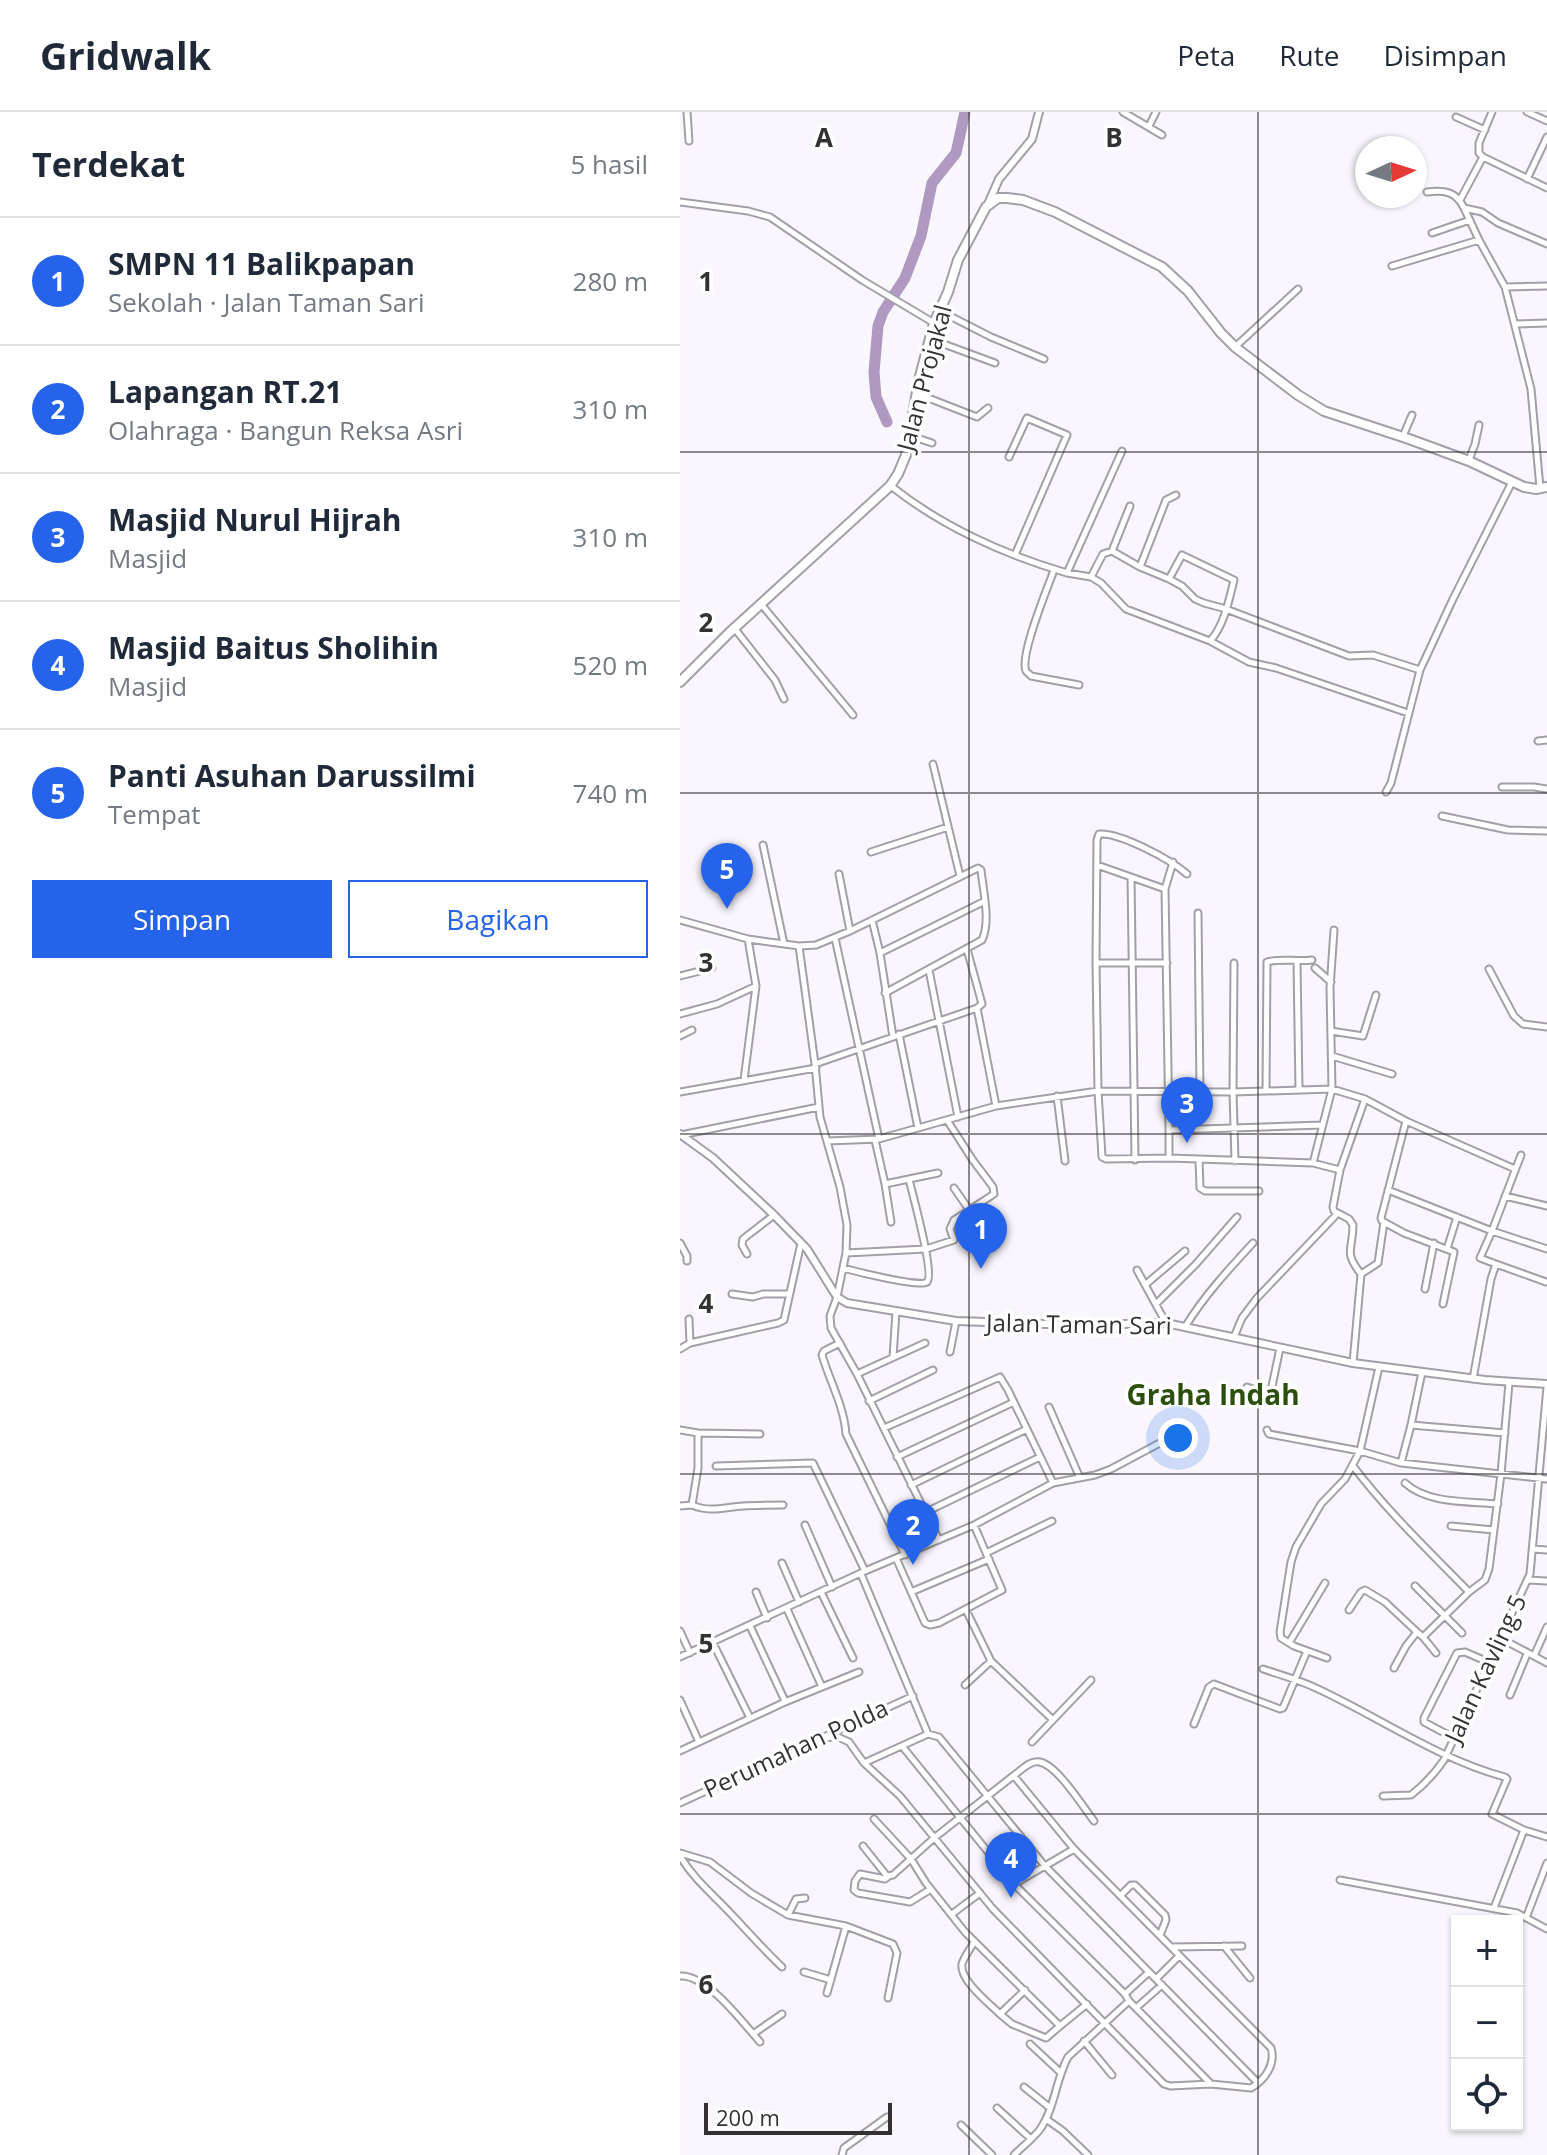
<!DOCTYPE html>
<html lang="id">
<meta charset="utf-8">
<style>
:root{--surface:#fff;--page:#f6f6f7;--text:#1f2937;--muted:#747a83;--line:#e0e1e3;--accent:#2563eb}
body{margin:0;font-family:"Open Sans",sans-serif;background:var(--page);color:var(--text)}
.controls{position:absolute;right:24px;bottom:24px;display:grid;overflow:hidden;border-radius:0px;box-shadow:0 2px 6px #0004}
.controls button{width:72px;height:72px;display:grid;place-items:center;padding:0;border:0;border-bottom:2px solid var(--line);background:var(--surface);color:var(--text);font:40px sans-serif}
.compass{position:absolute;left:675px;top:24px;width:72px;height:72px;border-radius:50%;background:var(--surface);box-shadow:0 2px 6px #0004;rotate:86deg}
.scale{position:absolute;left:24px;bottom:20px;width:188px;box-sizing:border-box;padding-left:8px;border:4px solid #333134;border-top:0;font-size:22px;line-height:28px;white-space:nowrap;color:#333134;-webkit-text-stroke:6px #fff;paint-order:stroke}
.you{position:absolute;left:498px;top:1326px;width:28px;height:28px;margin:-20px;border:6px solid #fff;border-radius:50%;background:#1a73e8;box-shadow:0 0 0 12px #1a73e833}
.badge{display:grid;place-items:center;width:52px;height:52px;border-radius:50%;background:var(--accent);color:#fff;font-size:26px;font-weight:700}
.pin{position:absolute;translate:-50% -66px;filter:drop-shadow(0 2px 4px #0008)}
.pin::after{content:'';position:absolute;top:42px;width:28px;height:24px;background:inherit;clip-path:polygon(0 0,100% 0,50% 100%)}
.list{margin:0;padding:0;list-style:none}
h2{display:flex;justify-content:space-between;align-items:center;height:104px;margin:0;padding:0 32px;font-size:34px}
h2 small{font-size:26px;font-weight:400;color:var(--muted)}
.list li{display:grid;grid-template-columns:52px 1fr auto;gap:24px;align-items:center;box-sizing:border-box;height:128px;padding:0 32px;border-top:2px solid var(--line)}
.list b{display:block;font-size:30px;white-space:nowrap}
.list p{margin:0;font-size:26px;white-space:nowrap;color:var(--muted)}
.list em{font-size:26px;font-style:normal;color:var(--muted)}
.actions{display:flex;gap:16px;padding:24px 32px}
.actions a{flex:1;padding:18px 0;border:2px solid var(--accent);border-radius:0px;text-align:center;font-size:28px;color:var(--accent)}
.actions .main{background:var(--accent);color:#fff}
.icon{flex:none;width:44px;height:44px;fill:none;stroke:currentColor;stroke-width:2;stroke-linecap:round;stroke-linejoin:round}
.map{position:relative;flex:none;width:867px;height:2043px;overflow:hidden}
header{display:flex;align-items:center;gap:48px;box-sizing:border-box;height:112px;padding:0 40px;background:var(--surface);border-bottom:2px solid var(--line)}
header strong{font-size:38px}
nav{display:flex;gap:44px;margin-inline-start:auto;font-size:28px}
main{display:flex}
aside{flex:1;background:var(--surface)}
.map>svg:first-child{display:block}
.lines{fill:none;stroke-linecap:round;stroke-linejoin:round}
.river{stroke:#b099c0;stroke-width:11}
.minor-casing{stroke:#a39fa6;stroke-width:9}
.tertiary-casing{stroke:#a39fa6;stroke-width:10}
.primary-casing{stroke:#a39fa6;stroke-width:12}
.minor{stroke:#fff;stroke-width:5}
.tertiary{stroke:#fff;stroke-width:6}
.primary{stroke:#fff;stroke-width:8}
.grid{fill:none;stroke:#333134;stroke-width:2;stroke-opacity:0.55}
.labels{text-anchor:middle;stroke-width:7;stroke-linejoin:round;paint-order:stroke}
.street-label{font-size:24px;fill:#333134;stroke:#fff}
.quarter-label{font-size:28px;font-weight:bold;fill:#2d4f0e;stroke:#fff}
.grid-label{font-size:26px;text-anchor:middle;font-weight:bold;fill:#333134;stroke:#fff;stroke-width:7;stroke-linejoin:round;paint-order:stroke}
</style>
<header>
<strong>Gridwalk</strong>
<nav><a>Peta</a><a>Rute</a><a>Disimpan</a></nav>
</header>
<main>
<aside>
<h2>Terdekat<small>5 hasil</small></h2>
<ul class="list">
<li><span class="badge">1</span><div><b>SMPN 11 Balikpapan</b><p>Sekolah · Jalan Taman Sari</p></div><em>280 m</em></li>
<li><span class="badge">2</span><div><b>Lapangan RT.21</b><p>Olahraga · Bangun Reksa Asri</p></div><em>310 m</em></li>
<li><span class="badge">3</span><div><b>Masjid Nurul Hijrah</b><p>Masjid</p></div><em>310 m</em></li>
<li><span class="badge">4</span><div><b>Masjid Baitus Sholihin</b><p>Masjid</p></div><em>520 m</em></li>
<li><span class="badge">5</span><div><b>Panti Asuhan Darussilmi</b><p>Tempat</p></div><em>740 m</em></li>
</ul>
<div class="actions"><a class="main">Simpan</a><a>Bagikan</a></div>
</aside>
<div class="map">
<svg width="867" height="2043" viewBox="0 0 867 2043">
<rect width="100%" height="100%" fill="#faf6fd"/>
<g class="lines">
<path class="river" d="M207,310L196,285L194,260L198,214L203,200L225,166L241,124L252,71L276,41L285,0"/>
<defs>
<path id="minor" d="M7,0L9,29
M443,0L482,23
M812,0L799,31V41L803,45L867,76
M847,0L867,9
M776,5L805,18
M469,14L476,0
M847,67L867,25
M747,80C764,78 776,79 784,96
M780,88L803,45
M0,90L68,99L90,105L182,168L254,211
M752,121L790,108
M712,154L799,128
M825,175L867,174
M260,199L311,225L364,247
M835,212L867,211
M250,227L315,251
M555,235L618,177
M238,282L297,305L308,296
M231,324L252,331
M723,324L732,303
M329,345L347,306L387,323L335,443
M789,348L795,332L799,313
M211,374C261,414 325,443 387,461L442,339
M860,376L851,277L825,175L799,128L784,96L802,100L818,111L867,132
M432,439L450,394
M460,455L486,388L496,383
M374,458C368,475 339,544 346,559C347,561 350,562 351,564L399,573
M387,461L411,465
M489,467L502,443L554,468C549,488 544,514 530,529L446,497L421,471L411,465L423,442L432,439L460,455L489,467L502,474L515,487L524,491L546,497L669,544L693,543L740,558
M81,492L173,603
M55,517L95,568L104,587
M530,529L569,550L596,556L728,601
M858,629L867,628
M253,652L280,764
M822,675H854L867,677
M706,680L711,671L740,558L773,487L832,370
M762,704L828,718L867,719
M83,733L104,832
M191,740L268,715
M417,753L451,765L455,1048
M159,762L170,819
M507,762C491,748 440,720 419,722L417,728L416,851L418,979L422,1045L426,1047L489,1046L633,1051L660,1058
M451,765L485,777L489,1018L642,1013
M485,777L493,750
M518,801L520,979
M0,808L68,827L119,834L136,833L170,819L298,756L301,758C303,779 311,809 302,828L205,881
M192,808L200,841L213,925
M155,826L199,1027
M119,834L135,952L140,1005L160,1075L167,1113L166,1141L157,1185L150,1204L151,1216L177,1262L259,1428
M287,837L302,892L297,896
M200,841L305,789
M617,850L619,977
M416,851H487
M554,851L553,980L555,1049
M635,856L651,870
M809,857L834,904L843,912L867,915
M249,858L278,1005
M0,864L32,856
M0,902L37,892L76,874
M651,919L683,924L696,883
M219,922L238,1016
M0,924L12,918
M652,944L712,962
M135,952L297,896L316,994
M64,968L76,874L68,827
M586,977L587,850C600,846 617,850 632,848
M0,980L136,956
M377,984L385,1049
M726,1009L701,1106L702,1109L724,1121L774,1140L763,1192
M489,1018V1046
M1,1023L139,995
M195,1028L205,1072L229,1067
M147,1029L199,1027L316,994L418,979L553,980L652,977L685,987L726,1009L835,1057
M519,1048L520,1076L525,1079H579
M633,1051L652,977L650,876L654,818
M205,1072L211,1110
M274,1076L299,1112
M708,1078L812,1119L841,1043
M825,1084L867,1094
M0,1131L7,1144V1149
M767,1137L777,1105
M166,1141L246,1137L274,1128L270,1117L274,1108L314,1082L313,1075L292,1047L267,1008
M67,1142L62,1133L63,1127L94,1103
M816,1152L866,1170
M163,1156C174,1159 241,1176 247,1170C255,1162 232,1081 229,1067L258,1061
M457,1158L486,1211
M681,1162L698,1151L704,1110
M465,1173L505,1139
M745,1177L754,1131
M52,1182L73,1185L83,1182H109
M477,1191L516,1152L557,1105
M9,1207L10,1231
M505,1215C524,1184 548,1158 573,1131
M554,1225L562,1206L577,1186L657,1102
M160,1231L144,1239L142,1243C150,1270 164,1294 166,1322L225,1443
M0,1237L10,1231L98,1211L104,1208L121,1131
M270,1240L276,1209
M213,1245L216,1200
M673,1251L681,1162C663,1139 673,1139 673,1113L669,1107L654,1099L653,1095L660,1058L685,987
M177,1262L245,1231
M793,1267L811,1167L816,1152L800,1146L812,1119L867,1137
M567,1275L579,1279H591L600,1236
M189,1289L253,1258
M369,1295L400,1366
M731,1313L825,1321
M204,1316L320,1265L328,1278L373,1371
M0,1318L18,1321L80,1322
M587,1318L589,1322L680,1339L721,1351L867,1367
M217,1345L334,1290
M721,1351L731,1313L742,1260
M36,1354L133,1351L185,1459
M673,1354C707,1399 749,1439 789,1480L805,1468L809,1457L821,1362L829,1271
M725,1371C748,1392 787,1389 818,1392
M231,1373L347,1317
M12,1393C30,1401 45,1395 63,1394C77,1393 90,1393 103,1393
M0,1394L12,1393L18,1356V1321
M246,1400L360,1345
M125,1413L152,1475
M771,1414L814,1418
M853,1437L867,1438
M306,1441L372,1409
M216,1446L245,1511L250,1513L259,1511L322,1478L294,1413
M102,1451L119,1490
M181,1462L248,1622
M848,1468L867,1469
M735,1474L782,1521
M76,1480L87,1506
M141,1480L173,1546
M231,1480L309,1447
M669,1498L681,1480L685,1478L705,1490L737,1520
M70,1514L105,1589
M0,1519L10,1541
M743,1525L756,1541
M820,1526L854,1544L867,1515
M33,1531L70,1606
M609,1531L645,1471
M854,1544L867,1551
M0,1545L185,1459L294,1413L373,1371L415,1363L431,1357L506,1317
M647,1546L614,1534L601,1526L600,1520L611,1450L616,1435L641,1392L665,1367L680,1339L699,1255
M311,1549L373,1608
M714,1556L726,1534L737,1520L743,1525L789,1480
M583,1557C601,1563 619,1568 636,1576C697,1604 760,1648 825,1665L827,1667L812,1702L844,1718
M285,1573L311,1549L286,1498
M142,1575L179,1560
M830,1583L847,1542
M0,1588L19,1630
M514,1612L529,1575L534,1572L600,1597L603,1596L627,1539
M138,1626L158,1625L169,1630L184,1651L220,1684L313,1797L484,1972L490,1974L531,1972L571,1976C585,1968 596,1952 591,1936L394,1737L334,1664
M774,1626L744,1610V1606L777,1541L785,1540L808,1550
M352,1630L411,1568
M222,1634L334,1772L445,1882L449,1889L531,1972
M0,1639L105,1590L142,1575L107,1497
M184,1651L248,1622L259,1625L365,1754L578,1971
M703,1684L731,1683C744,1673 755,1661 764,1648L850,1462L867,1275
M0,1691L233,1584
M194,1707L231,1747L246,1771L285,1820L380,1914L407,1892
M183,1734L207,1764L213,1763L254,1726L342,1657C347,1653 352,1649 360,1650C378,1654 403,1695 414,1709
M0,1741L30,1750L71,1781L108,1803L166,1814L213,1832L217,1841L208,1886
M0,1744C15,1769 35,1784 54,1805C70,1822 85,1839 102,1855
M209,1764L205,1767L180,1762L175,1769L174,1778L178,1781L230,1790L251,1777
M660,1768L837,1801L867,1817
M334,1772L394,1737
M441,1783L451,1773H455L485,1803L486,1808L480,1823
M814,1796L844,1718L867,1725
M272,1802L300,1781
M108,1803L116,1787L125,1786
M846,1806L867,1751
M294,1830C291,1836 284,1845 282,1852C279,1868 310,1892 320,1902
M544,1834L570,1866
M491,1835L562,1834
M124,1860L151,1868
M0,1864C27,1862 63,1911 80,1930
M476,1867L499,1844
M345,1878L320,1902L332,1912L366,1926L380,1914
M147,1881L166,1814
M445,1882L469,1860
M456,1896L482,1873
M73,1922L102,1902
M404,1929L432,1963
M350,1932L381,1961
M344,1975L369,1995
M317,1996L351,2027
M366,2007L383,2019L408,2043
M281,2013L312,2043
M162,2043L164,2036L207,2005
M334,2043C343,2034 354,2026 361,2016C375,1995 376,1967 388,1945L449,1889"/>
<path id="tertiary" d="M308,92L319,67L352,27L359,0
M0,1022L33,1046L94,1103L127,1137L157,1185L167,1191L276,1209L395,1213L486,1211L673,1251L805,1268L867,1272"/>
<path id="primary" d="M0,570L49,521L210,374L218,362L226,343L239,268L254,211L268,180L278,148L306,95L318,86H327L343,88L375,100L482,155L508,179L541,221L555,235L618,283L644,299L729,327L789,349L844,375L856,377L867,375"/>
</defs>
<use href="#minor" class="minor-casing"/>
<use href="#tertiary" class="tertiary-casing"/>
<use href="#primary" class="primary-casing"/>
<use href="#minor" class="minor"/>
<use href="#tertiary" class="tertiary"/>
<use href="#primary" class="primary"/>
</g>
<path class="grid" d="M289,0V2043M578,0V2043M0,340H867M0,681H867M0,1022H867M0,1362H867M0,1702H867"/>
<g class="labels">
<g class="street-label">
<text transform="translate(245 266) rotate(-75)" y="8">Jalan Projakal</text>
<text transform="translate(399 1213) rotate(1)" y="8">Jalan Taman Sari</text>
<text transform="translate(806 1557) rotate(-65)" y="8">Jalan Kavling 5</text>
<text transform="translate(116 1637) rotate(-25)" y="8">Perumahan Polda</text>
</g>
<g class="quarter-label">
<text x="533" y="1293">Graha Indah</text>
</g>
</g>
<g class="grid-label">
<text x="144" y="35">A</text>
<text x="434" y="35">B</text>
<text x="26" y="179">1</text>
<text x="26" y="520">2</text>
<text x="26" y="860">3</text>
<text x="26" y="1201">4</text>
<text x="26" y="1541">5</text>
<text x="26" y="1882">6</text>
</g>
</svg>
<div class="controls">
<button>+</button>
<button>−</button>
<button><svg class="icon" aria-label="locate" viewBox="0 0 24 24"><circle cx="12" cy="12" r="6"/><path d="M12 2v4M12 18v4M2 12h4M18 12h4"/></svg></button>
</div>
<svg class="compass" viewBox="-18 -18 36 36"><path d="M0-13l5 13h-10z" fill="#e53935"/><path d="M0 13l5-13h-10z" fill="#747a83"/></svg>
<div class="scale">200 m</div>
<div class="you"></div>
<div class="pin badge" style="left:301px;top:1157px">1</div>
<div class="pin badge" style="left:233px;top:1453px">2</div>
<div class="pin badge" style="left:507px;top:1031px">3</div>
<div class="pin badge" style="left:331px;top:1786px">4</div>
<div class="pin badge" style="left:47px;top:797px">5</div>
</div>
</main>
